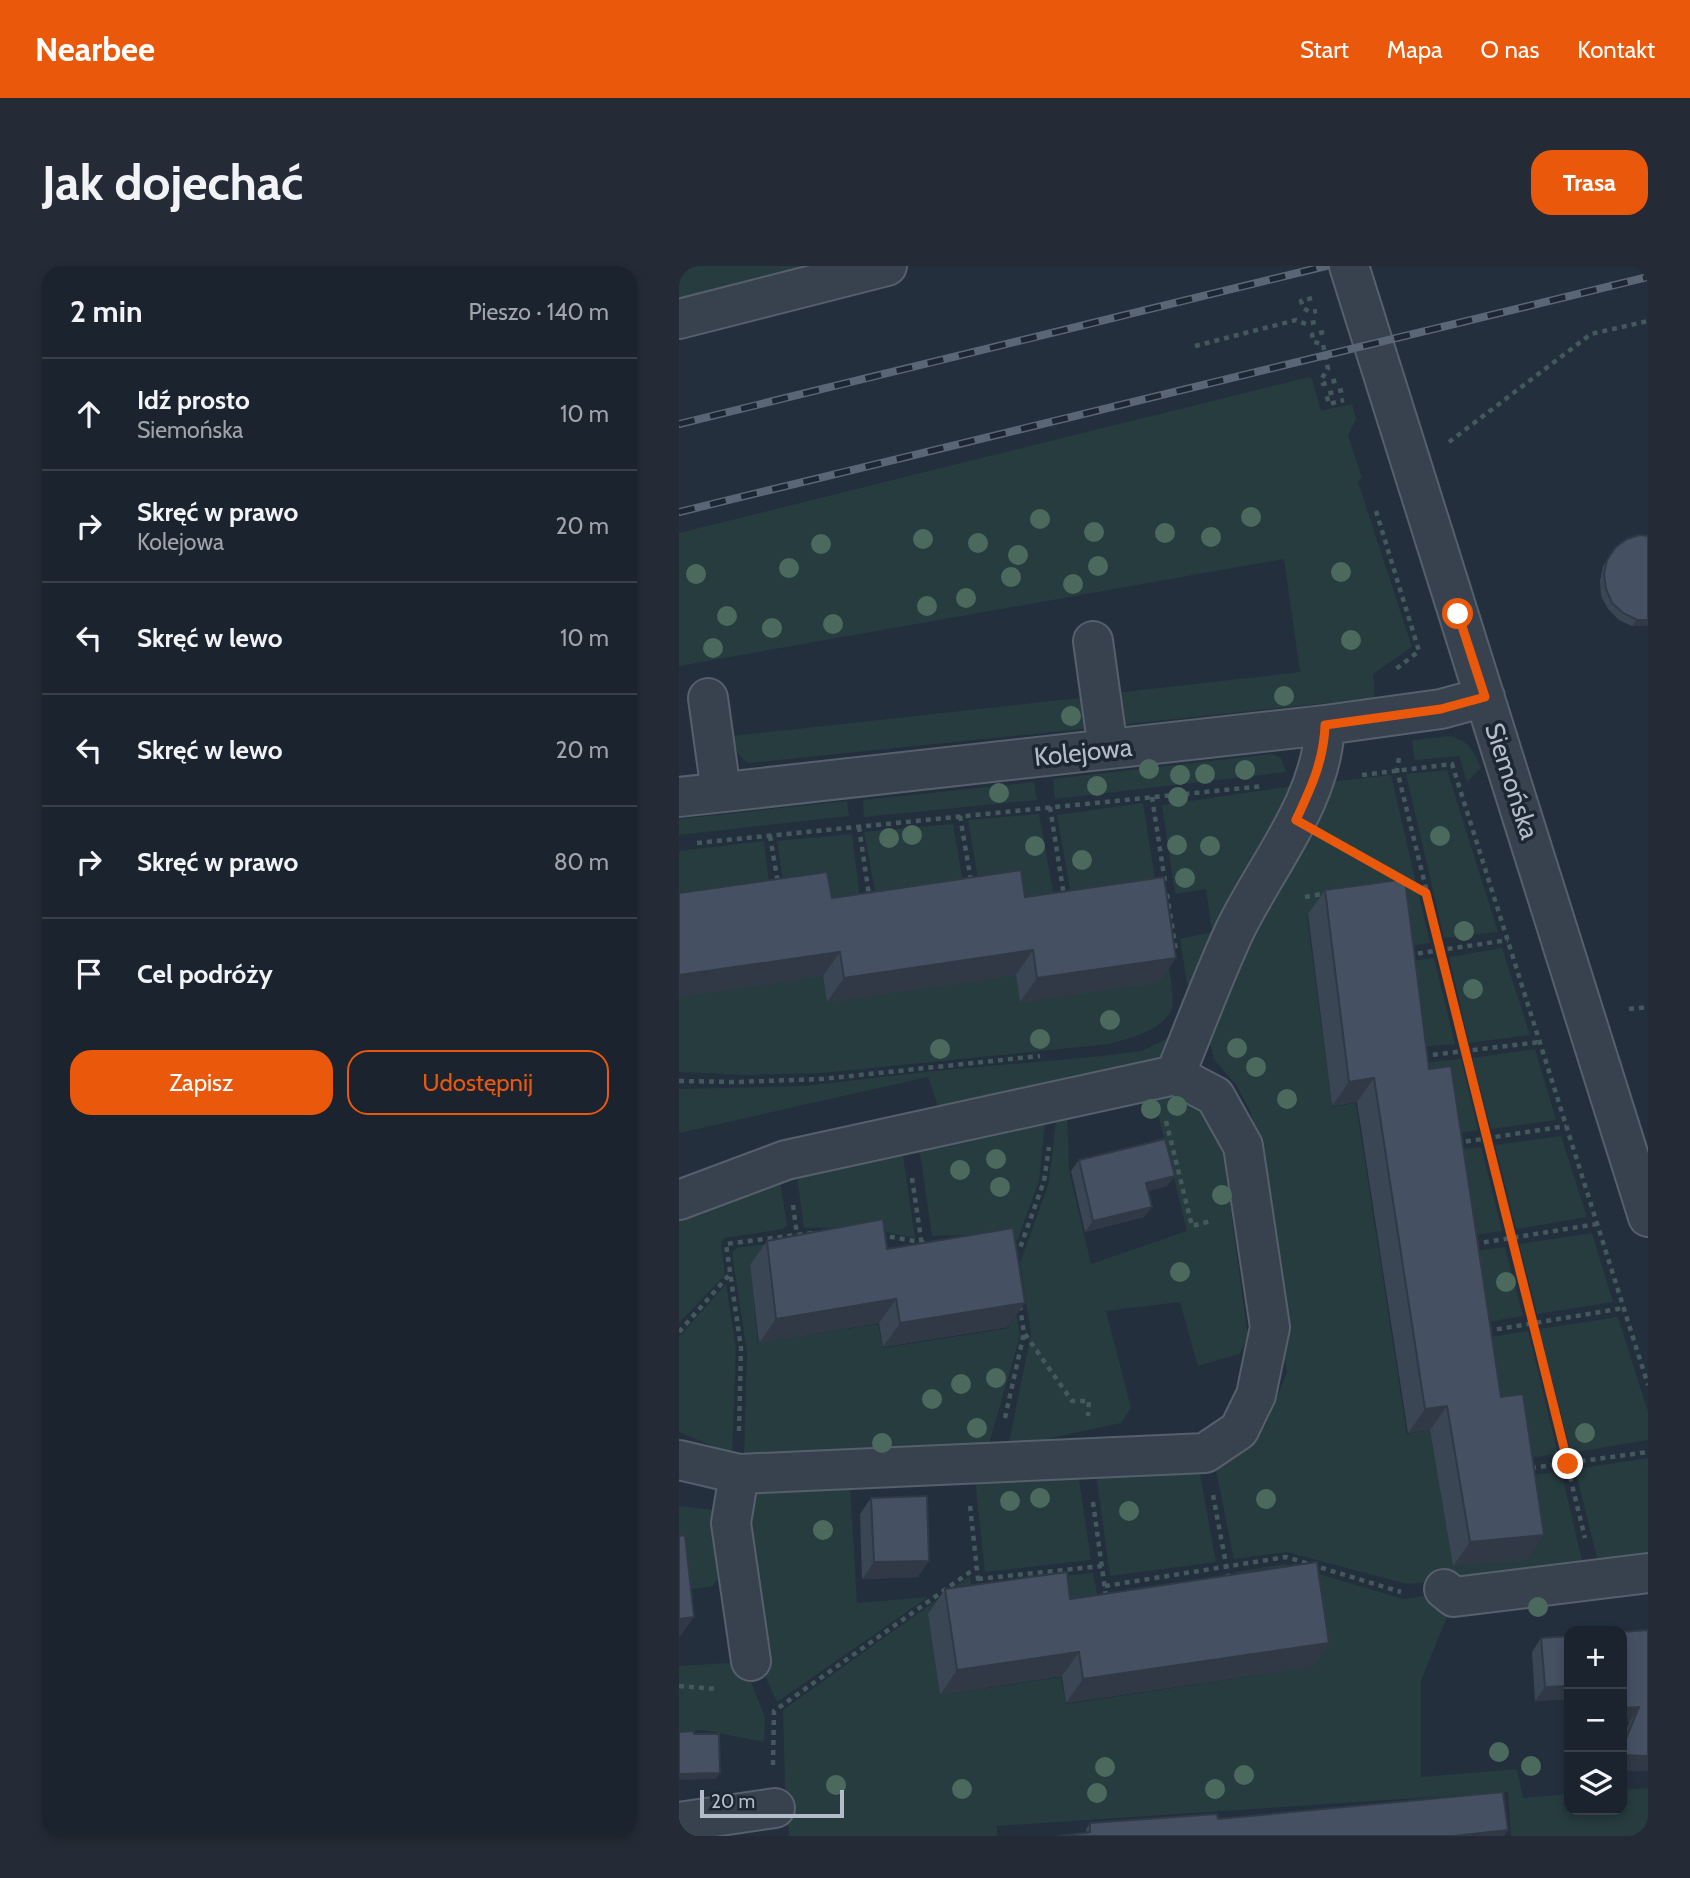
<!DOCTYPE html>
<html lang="pl">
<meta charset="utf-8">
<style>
:root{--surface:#1b232e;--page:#242b36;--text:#f1f3f6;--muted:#a0a4aa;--line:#39404a;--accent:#ea580c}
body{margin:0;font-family:Cabin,sans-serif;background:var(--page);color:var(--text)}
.controls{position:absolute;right:21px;bottom:21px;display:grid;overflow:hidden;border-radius:14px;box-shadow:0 4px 10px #0003}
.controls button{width:63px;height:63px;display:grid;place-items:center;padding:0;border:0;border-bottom:2px solid var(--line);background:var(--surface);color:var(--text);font:35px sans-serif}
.scale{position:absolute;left:21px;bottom:18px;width:144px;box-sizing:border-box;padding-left:7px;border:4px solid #b4bcc9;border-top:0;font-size:19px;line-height:24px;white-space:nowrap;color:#b4bcc9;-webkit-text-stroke:5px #1d2633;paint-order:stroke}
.stop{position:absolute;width:21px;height:21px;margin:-16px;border:5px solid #ea580c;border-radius:50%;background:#fff}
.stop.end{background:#ea580c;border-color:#fff;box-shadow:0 2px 7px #0008}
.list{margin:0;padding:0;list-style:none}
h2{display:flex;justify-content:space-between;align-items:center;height:91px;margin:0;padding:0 28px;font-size:30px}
h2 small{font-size:23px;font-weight:400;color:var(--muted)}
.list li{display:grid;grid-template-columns:46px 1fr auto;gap:21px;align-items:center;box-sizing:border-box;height:112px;padding:0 28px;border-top:2px solid var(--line)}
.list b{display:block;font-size:26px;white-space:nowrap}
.list p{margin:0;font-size:23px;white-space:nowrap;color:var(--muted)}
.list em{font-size:23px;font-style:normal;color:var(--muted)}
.actions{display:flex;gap:14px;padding:21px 28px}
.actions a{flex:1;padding:16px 0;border:2px solid var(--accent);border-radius:21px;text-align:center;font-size:24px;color:var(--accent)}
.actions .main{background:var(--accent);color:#fff}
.icon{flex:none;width:38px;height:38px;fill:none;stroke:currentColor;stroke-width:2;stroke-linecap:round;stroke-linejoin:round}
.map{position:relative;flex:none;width:969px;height:1570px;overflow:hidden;border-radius:21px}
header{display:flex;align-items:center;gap:42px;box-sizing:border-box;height:98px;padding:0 35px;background:var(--accent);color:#fff}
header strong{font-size:33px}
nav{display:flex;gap:38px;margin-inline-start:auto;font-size:24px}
.intro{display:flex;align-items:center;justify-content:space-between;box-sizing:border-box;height:168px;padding:0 42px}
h1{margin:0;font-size:49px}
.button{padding:18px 32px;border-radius:21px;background:var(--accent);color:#fff;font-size:24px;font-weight:700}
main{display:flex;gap:42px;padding:0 42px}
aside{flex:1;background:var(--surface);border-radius:21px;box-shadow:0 4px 10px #0003}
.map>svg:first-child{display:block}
.green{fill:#263c3f}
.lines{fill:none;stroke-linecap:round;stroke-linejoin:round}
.minor-casing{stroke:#565f6c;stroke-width:42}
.path{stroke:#44595c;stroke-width:4.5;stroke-dasharray:5 5;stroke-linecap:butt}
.minor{stroke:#38414e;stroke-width:38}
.rail-casing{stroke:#5a6575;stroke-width:8}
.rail{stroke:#1d2633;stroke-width:5;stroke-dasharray:16;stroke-linecap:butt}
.tree{fill:#4b6a5d}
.wall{fill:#3b4654}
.shaded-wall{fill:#303945}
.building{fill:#455162;stroke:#303945;stroke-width:2}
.route{stroke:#ea580c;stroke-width:9}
.labels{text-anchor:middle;stroke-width:7;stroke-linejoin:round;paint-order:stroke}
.street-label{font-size:26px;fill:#b4bcc9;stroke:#1d2633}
</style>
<header>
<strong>Nearbee</strong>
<nav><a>Start</a><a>Mapa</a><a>O nas</a><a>Kontakt</a></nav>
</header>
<div class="intro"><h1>Jak dojechać</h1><a class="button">Trasa</a></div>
<main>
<aside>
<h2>2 min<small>Pieszo · 140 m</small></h2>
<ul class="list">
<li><svg class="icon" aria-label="ahead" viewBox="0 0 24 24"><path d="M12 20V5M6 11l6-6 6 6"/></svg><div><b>Idź prosto</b><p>Siemońska</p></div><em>10 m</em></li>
<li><svg class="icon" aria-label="right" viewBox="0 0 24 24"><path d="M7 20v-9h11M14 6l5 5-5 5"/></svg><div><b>Skręć w prawo</b><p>Kolejowa</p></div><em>20 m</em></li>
<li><svg class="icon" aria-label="left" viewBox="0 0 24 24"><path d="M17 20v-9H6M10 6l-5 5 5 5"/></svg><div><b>Skręć w lewo</b></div><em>10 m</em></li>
<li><svg class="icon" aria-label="left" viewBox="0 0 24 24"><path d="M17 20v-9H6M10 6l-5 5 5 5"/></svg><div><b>Skręć w lewo</b></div><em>20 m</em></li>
<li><svg class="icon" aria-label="right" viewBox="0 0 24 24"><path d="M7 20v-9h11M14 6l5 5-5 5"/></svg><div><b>Skręć w prawo</b></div><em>80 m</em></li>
<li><svg class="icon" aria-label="arrive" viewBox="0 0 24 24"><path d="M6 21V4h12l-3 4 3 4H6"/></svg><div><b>Cel podróży</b></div></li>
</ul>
<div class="actions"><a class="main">Zapisz</a><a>Udostępnij</a></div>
</aside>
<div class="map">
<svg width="969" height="1570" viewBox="0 0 969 1570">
<rect width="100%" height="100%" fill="#242f3e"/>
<path class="green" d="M0,0H160L0,43Z
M630,111L633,113L642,145L673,138L677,153L669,169L683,212L679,216L733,381L694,408L696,432L439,459L436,427L621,406L605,293L0,400V267Z
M409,431L413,462L70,497C59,490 55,484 54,470Z
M771,470C790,475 795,485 802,502L788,516L780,490L736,494L733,474Z
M594,488L602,492L607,506L376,533L374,513Z
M768,504L819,666L765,672L727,508Z
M712,509L751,677L715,682L709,636L628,649L653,841L677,837L728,1168L751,1164L774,1300L848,1294L836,1212L882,1205L905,1303L728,1318L608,1286L555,1293L536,1199L563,1183L587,1159L608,1106L572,847L558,820L535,793L529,769L537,740L650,516Z
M355,516L358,534L185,551L184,534Z
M621,519L509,723L501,673L533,666L527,623L496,628L483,539Z
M168,535L170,550L0,569V553Z
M464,537L493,722C493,729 495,738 492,744C483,765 450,772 430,778L143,807L68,809L0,806V731L144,710L148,736L337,709L342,736L395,646L378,549Z
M360,548L378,648L302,631L289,554Z
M274,558L287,634L200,647L185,566Z
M173,568L183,649L107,633L98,575Z
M85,575L92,635L0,630V585Z
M823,682L851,769L790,777L770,691Z
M755,692L776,778L727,782L716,697Z
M503,755L490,797L260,843L249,811L0,867V823L126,820L254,805L423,790L463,785L487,773Z
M856,783L877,854L812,863L793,792Z
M782,793L799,864L762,870L729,798Z
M500,829L524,842L541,864L569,1072L560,1088L519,1100L501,1036L427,1045L452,1142L442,1157L329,1181L352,1068L341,997L370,917L378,845L388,843L390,904L412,998L508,965L475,831Z
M367,848L360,915L338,975L331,967L253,970L240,880Z
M882,870L908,951L837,963L816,879Z
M802,881L823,965L777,972L764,885Z
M223,883L236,972L184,961L125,962L118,910Z
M101,915L108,959L104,963L46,972L42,976L46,1009L0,1057V952Z
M913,967L934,1036L858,1048L840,978Z
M110,975L113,991L71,999L79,1077L199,1058L204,1082L330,1062L318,986L328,980L341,1070L309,1181L65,1191L68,1086L53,987L57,982Z
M826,981L844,1050L791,1059L780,987Z
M47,1018L57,1083L53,1188L0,1166V1071Z
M939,1051L969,1146V1174L892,1187L860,1063Z
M849,1065L879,1188L834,1194L793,1074Z
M969,1192V1294L920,1300L896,1203Z
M520,1203L537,1296L431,1310L417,1208Z
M399,1207L412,1294L306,1306L296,1212Z
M171,1217L178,1337L249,1331L98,1436L78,1393L62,1253L74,1229L96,1218Z
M0,1240L35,1244L40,1310L34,1320L0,1325Z
M606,1298L724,1333L758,1328L773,1339L742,1414V1511L838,1503L844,1532L890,1528V1544H943V1524L969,1522V1570H832L829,1526L318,1560V1570H110L106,1521L104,1444L291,1310L296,1341L249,1348L261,1429L382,1411L387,1438L633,1401L621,1320L561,1329L557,1306Z
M414,1307L423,1350L307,1318Z
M64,1396L86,1451L85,1476L25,1464L0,1465V1400Z"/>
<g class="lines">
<defs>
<path id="minor" d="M670,0L969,951
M0,53L208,0
M414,375L429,483
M29,432L42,526
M0,531L646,459L762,443L806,431
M496,809C516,761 534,711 556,664C588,598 643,535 646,459
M0,934L107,894L496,809L536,830L564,880L591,1061L577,1129L560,1164L526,1187L60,1208L0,1194
M60,1208L52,1257L72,1395
M765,1323L775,1331L969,1307
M0,1556L96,1542"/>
</defs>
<use href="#minor" class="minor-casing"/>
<path class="path" d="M633,32L622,35L624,42L631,46L638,45
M645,66L633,69L635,76L644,78L649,103L643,112L644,118L659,114
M516,80L617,54L627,58L641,55
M664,124L647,128L650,138L665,134
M770,176L912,68L969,55
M697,245L740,385L717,403
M720,492L718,504L906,1272
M683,509L773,498L969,1119
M473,531L486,616
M371,541L385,630
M281,550L292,615
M180,561L190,629
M91,570L99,617
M657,576L747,626
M18,577L584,520
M488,628L497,685
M626,631L648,627
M729,689L829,674
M950,743L969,741
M744,790L861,776
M0,815L57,816L143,813L361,790
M487,855L513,960L532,955
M777,877L887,860
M233,912L243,980
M114,939L118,969
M201,969L247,977
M795,978L918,958
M333,985L341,982L365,915L370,881
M808,1065L945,1042
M0,1066L50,1009
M346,1068L393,1135H410L409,1150
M326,1152L345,1067L341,1041
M60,1165L62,1082L47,978L133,967
M852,1202L969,1186
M534,1229L550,1314
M414,1236L427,1331
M291,1240L300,1322
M299,1313L423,1300
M426,1320L607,1291L722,1326
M0,1420L37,1423
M94,1499L95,1445L298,1301"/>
<use href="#minor" class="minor"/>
<defs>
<path id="rail" d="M0,158L647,0
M0,246L969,11"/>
</defs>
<use href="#rail" class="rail-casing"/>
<use href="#rail" class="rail"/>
</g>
<g class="tree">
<circle cx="572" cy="251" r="10"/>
<circle cx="361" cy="253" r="10"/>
<circle cx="415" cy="266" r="10"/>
<circle cx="486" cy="267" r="10"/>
<circle cx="532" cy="271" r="10"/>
<circle cx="244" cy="273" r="10"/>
<circle cx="299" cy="277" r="10"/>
<circle cx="142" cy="278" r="10"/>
<circle cx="339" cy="289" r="10"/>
<circle cx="419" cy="300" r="10"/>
<circle cx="110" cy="302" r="10"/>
<circle cx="662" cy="306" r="10"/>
<circle cx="17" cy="308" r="10"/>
<circle cx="332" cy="311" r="10"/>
<circle cx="394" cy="318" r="10"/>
<circle cx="287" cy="332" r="10"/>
<circle cx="248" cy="340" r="10"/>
<circle cx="48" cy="350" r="10"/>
<circle cx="154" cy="358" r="10"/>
<circle cx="93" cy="362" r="10"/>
<circle cx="672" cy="374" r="10"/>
<circle cx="34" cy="382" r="10"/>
<circle cx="605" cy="430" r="10"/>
<circle cx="392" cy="450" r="10"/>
<circle cx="470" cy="503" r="10"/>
<circle cx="566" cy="504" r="10"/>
<circle cx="526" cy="508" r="10"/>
<circle cx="501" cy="509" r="10"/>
<circle cx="418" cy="520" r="10"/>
<circle cx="320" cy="527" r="10"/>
<circle cx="499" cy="531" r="10"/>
<circle cx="233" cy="569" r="10"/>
<circle cx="761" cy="570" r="10"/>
<circle cx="210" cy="572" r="10"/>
<circle cx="498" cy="579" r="10"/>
<circle cx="356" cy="580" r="10"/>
<circle cx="531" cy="580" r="10"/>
<circle cx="403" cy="594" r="10"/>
<circle cx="506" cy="612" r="10"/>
<circle cx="785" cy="665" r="10"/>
<circle cx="794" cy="723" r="10"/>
<circle cx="431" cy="754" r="10"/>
<circle cx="361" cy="773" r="10"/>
<circle cx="558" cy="782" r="10"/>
<circle cx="261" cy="783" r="10"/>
<circle cx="577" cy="801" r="10"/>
<circle cx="608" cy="833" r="10"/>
<circle cx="498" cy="840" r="10"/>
<circle cx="472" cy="843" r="10"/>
<circle cx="317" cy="893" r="10"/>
<circle cx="281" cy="904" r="10"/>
<circle cx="321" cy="921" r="10"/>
<circle cx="543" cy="929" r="10"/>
<circle cx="501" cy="1006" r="10"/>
<circle cx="827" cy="1016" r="10"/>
<circle cx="317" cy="1112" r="10"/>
<circle cx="282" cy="1118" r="10"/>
<circle cx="253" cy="1133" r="10"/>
<circle cx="298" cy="1162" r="10"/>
<circle cx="906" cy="1167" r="10"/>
<circle cx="203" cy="1177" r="10"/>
<circle cx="361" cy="1232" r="10"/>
<circle cx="587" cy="1233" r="10"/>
<circle cx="331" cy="1235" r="10"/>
<circle cx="450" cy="1245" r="10"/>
<circle cx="144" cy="1264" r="10"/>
<circle cx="859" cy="1341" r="10"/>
<circle cx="820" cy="1486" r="10"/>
<circle cx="852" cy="1500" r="10"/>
<circle cx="426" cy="1501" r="10"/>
<circle cx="565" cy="1509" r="10"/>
<circle cx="157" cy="1519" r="10"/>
<circle cx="283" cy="1523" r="10"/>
<circle cx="536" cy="1523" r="10"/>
<circle cx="418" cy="1527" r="10"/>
</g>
<path class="wall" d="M937,281L969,360H953L940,354L929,343L922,330L921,315L924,300Z
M646,624L750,803L822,1131L848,1294L774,1300L751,1164L729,1167L678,836L653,840L629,648Z
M0,627L153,632L346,631L497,692L480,716L341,736L337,709L148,736L144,710L0,731Z
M400,894L488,920L469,925L473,941L465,951L406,966L392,905Z
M88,975L208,983L329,1061L204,1081L200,1057L80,1077L71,999Z
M192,1232L239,1311L183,1313L181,1248Z
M266,1323L391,1333L650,1377L633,1401L387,1437L383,1410L261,1429L249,1348Z
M969,1362V1505L943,1504V1473L951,1455Z
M862,1372L890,1433L856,1435L853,1386Z
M539,1553L829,1564L825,1570H380L407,1567V1563L411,1557Z"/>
<path class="shaded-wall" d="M958,354H969V360H953Z
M354,684L337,709L148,736L165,712Z
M161,686L144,710L0,731V709Z
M497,692L480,716L341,736L358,712Z
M695,812L678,836L653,840L670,816Z
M496,910L488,920L460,928L467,917Z
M473,941L465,951L406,966L414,955Z
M217,1033L200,1057L80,1077L97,1053Z
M346,1037L329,1061L204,1081L221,1057Z
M768,1140L751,1164L729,1167L746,1143Z
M865,1269L848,1294L774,1300L791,1276Z
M250,1295L239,1311L183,1313L195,1296Z
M15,1351L0,1372V1353Z
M650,1377L633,1401L387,1437L404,1413Z
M400,1386L383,1410L261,1429L278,1404Z
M890,1420V1433L856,1435L866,1421Z
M960,1441L951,1455H943V1442Z
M943,1489L969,1490V1505L943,1504Z
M41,1507L37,1513L0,1514V1508Z
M829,1564L825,1570H775Z"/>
<path class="building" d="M960,269L969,270V354H958L944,347L933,337L927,323L925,308L928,294L937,281L948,273Z
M342,604L346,631L485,611L497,692L358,712L354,684L165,712L161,686L0,709V627L148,606L153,632Z
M726,613L750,803L772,800L822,1131L844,1128L865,1269L791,1276L768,1140L746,1143L695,812L670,816L646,624Z
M486,873L496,910L467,917L473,941L414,955L400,894Z
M204,953L208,983L334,962L346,1037L221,1057L217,1033L97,1053L88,975Z
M248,1230L250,1295L195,1296L192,1232Z
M6,1269L15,1351L0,1353V1270Z
M638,1296L650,1377L404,1413L400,1386L278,1404L266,1323L388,1306L391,1333Z
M969,1364V1490L943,1489V1482L960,1441L943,1442V1366Z
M890,1370V1420L866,1421L862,1372Z
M15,1465V1468H40L41,1507L0,1508V1466Z
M824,1526L829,1564L775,1570H380L411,1566V1557L538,1548L539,1553Z"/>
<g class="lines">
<path class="route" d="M779,348L806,431L762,443L646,459C645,494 632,522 617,554L747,627L889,1198"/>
</g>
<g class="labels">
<g class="street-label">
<text transform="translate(404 486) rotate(-6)" y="9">Kolejowa</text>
<text transform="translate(833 515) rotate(72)" y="9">Siemońska</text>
</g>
</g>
</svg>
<div class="controls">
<button>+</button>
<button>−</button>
<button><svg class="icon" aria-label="layers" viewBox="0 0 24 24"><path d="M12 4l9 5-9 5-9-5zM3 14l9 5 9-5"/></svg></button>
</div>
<div class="scale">20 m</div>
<div class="stop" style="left:779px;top:348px"></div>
<div class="stop end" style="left:889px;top:1198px"></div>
</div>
</main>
